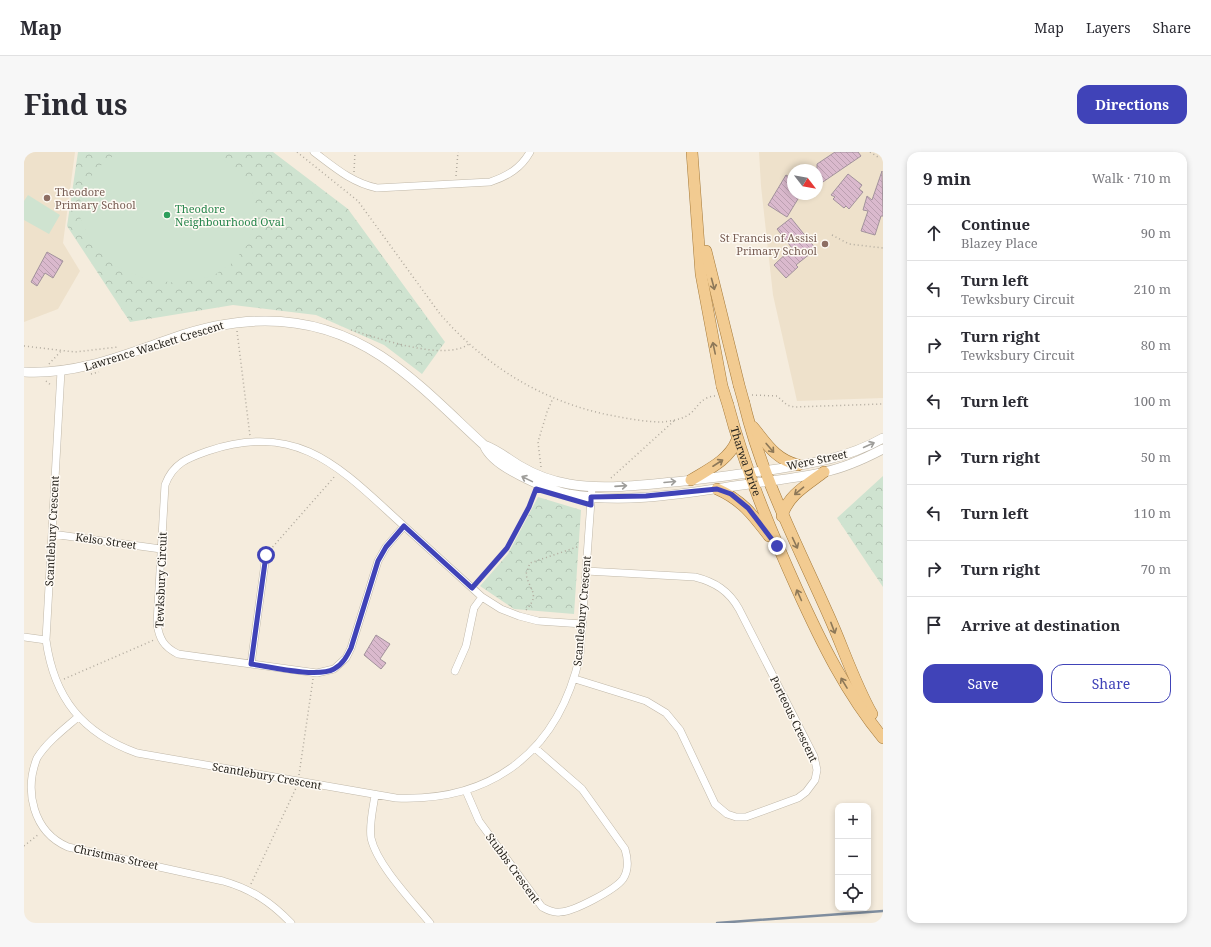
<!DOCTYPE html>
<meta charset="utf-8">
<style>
:root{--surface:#fff;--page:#f7f7f7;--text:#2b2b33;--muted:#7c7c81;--line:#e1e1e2;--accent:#4043b8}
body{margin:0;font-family:"Noto Serif",serif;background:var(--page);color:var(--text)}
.controls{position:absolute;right:12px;bottom:12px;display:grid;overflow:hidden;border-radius:8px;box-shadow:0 2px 6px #0003}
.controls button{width:36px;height:36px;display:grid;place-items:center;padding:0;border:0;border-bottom:1px solid var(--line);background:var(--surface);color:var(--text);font:20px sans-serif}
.compass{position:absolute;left:763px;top:12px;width:36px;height:36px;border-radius:50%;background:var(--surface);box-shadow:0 2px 6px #0003;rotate:121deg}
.stop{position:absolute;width:12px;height:12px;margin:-9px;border:3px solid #4043b8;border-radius:50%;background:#fff}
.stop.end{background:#4043b8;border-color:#fff;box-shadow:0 1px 4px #0008}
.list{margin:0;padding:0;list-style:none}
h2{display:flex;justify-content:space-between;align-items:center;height:52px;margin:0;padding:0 16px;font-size:17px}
h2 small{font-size:13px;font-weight:400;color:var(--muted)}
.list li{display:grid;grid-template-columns:26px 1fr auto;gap:12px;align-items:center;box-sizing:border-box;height:56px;padding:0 16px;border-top:1px solid var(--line)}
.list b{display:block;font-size:15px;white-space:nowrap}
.list p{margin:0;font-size:13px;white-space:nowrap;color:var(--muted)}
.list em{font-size:13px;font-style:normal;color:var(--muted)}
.actions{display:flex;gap:8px;padding:12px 16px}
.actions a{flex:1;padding:9px 0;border:1px solid var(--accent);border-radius:12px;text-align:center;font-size:14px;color:var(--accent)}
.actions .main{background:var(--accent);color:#fff}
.icon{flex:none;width:22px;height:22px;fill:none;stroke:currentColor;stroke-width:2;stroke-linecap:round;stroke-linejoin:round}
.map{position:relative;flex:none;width:859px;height:771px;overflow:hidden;border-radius:12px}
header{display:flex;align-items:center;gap:24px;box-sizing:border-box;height:56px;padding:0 20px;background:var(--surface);border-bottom:1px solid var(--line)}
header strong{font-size:19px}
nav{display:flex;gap:22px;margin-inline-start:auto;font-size:14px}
.intro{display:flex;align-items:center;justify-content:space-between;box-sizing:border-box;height:96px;padding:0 24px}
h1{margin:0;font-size:28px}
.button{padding:10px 18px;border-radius:12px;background:var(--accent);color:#fff;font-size:14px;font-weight:700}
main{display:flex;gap:24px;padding:0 24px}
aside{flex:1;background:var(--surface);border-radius:12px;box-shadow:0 2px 6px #0003}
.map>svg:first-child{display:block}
.built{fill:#eee1cb;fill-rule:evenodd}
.forest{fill:url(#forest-crowns)}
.pitch{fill:#cfe3d0}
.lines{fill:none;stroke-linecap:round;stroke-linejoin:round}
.stream{stroke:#7f8d9e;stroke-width:2.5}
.building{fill:url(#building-back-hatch);stroke:#a2929c}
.service-casing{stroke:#c0b8a9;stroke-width:4.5}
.minor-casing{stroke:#c0b8a9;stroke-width:8}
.tertiary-casing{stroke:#c0b8a9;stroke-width:10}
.primary-casing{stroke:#a57a3a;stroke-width:12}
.path{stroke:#b1aa9e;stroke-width:1.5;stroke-dasharray:1 3;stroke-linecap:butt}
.service{stroke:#fff;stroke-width:3.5}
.minor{stroke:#fff;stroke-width:7}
.tertiary{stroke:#fff;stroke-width:9}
.primary{stroke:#f2cb91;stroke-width:11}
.primary-bridge-casing{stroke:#a57a3a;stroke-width:12;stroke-linecap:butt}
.primary-bridge{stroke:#f2cb91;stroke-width:11}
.oneway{stroke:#8d7858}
.oneway2{stroke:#9e9d9a}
.route{stroke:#4043b8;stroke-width:5}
.education-dot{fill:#8d6e63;stroke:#fefaf4;stroke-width:1.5}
.leisure-dot{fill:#2e9e5b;stroke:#fefaf4;stroke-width:1.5}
.labels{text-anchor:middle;stroke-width:3;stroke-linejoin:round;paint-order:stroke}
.education-label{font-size:11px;fill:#785e54;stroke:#fefaf4;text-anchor:start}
.leisure-label{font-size:11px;fill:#27864d;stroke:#fefaf4;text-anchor:start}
.street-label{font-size:11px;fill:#28251f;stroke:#fefaf4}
</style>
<header>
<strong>Map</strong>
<nav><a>Map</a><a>Layers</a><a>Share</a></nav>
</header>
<div class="intro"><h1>Find us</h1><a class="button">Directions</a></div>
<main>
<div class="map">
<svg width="859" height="771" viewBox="0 0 859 771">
<defs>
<pattern id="forest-crowns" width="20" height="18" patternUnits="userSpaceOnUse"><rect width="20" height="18" fill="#cfe3d0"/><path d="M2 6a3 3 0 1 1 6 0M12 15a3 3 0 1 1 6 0" fill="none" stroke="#b2c3b2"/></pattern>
<pattern id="building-back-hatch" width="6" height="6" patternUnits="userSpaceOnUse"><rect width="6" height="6" fill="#dab9cd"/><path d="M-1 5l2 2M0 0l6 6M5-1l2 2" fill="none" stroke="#bb9fb0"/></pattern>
</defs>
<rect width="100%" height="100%" fill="#f5ecdd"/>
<path class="built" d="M0,0H51L39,91L56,119L34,157L0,170Z
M735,0H859V246L773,249L749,143L737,34ZM769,18H793V42H769Z"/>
<path class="forest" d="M54,0H249L324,57L421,190L398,222L360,193L292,163L209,153L106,170L43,74Z
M859,324V435L813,366Z
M514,345L557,358L550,462L490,457L456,434L484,402Z"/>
<path class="pitch" d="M97,0H186L213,16L226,32L231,48V67L224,92L208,111L189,124L153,131L121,127L91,114L74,98L59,74L54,59L60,32L82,8Z
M4,43L36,63L25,82L0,68V49Z"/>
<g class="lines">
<path class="stream" d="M693,771L859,759"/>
</g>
<path class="building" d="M811,0H834L837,4L793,34V12Z
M858,19L859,64H857L851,83L837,79L844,59L839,58L843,44L848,48Z
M824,22L838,33L835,37L839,40L825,57L822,54L820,56L809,47L811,45L807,43Z
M762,23L769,27V42H777L763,65L744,53Z
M767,66L792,97L772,113L774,115L762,126L750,113L768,96L753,77Z
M23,100L39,109L29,126L21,121L13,134L7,130Z
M352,483L366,492L356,507L362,511L357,517L340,503Z"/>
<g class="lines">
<defs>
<path id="service" d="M857,0L859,1"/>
<path id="minor" d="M290,0C310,15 328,31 353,36L466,30C484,24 497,16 506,0
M37,219L22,488C30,546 58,581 113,601L372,646C470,650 535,598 556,503L568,335
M380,374C318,318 276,268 184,299C164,306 149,311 141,333L133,471C135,487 140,495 154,502L293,521L310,517L322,506L327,496L354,409L362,395L380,374L458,445L477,457L495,464L514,469L559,472
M28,382L137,397
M0,485L22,488
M227,512L242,403
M431,519L442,494L450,456L458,445
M551,527L622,549L642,561L656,578L691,652L703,662L712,665H722L774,646L782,640L791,628L793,618L790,604L715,457C705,439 691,430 671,425L562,419
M54,565C40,577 23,590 13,606C0,639 9,680 44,695L199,729C227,737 247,750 267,771
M442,639L455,669L518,755C524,758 529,761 536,760C549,760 591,738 599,727C605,718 604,707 601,697L558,637L511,596
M351,643C349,657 345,672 347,686C353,713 388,749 406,771"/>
<path id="tertiary" d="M0,220C53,223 100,203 149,186C220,161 292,161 357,204C395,229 427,263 460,293C465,305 477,313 488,319C506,329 525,338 544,342C603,353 667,340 725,332C750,328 776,326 800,320C820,316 840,307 859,297
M460,293C474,298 484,307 496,314C511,323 528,329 545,332C579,338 615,333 650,330C682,327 714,322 746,318C786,312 824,306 859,286"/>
<g id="primary">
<path d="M668,0L677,122L698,234"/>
<path d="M682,99L715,233"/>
<path d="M720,251C738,326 773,392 804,462C819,495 830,530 848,562"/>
<path id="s1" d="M704,253C721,317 746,377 773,437C797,490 822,541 859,586"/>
<path d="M729,275C743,292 751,307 774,313"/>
<path d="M667,328C685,317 705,308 713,288"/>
<path d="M693,337C718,348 729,363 745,384"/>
<path d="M758,364C764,343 783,333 800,320"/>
</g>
</defs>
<use href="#service" class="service-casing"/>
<use href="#minor" class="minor-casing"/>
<use href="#tertiary" class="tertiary-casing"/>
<use href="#primary" class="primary-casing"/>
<path class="path" d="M273,0L334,49L416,162C462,215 521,251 590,264C606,267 623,270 638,270C648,269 660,267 667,261C675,253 678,245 691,244
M846,0L854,5
M330,20L331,0
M432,24L434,0
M808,83L825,92L859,96
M327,178C354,186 420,210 445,192
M213,179L226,284
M0,194L51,200L94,195
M25,212L37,199
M67,222L75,220
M22,229L28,234
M728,243L753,244L763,253L770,255L859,252
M517,315L514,290L523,260L529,246
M587,326L651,268
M246,398L311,324
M453,431L483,396L511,340
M502,458C517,442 505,438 502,422L506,411L556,394
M40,527L130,488
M275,623L289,527
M0,694L15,682
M227,732L272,636"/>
<use href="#service" class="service"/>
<use href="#minor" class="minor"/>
<use href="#tertiary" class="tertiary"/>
<use href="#primary" class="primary"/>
<defs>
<path id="primary-bridge" d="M715,233L720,251
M698,234L704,253"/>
</defs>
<use href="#primary-bridge" class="primary-bridge-casing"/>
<use href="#primary-bridge" class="primary-bridge"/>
</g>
<defs><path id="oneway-shaft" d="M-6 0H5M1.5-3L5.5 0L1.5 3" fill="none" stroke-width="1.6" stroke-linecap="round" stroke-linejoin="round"/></defs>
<g class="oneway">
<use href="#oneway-shaft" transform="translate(689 132) rotate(75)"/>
<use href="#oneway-shaft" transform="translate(690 196) rotate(-102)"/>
<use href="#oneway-shaft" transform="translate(746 296) rotate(50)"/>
<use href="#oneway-shaft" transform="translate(694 311) rotate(-33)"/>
<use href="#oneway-shaft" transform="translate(775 339) rotate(140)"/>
<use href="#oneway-shaft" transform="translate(771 391) rotate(65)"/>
<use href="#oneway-shaft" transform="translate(775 443) rotate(-114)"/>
<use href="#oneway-shaft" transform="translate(809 476) rotate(69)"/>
<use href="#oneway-shaft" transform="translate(820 531) rotate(-121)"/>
</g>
<g class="oneway2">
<use href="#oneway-shaft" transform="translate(845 293) rotate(-24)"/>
<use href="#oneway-shaft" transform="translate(503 327) rotate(-154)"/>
<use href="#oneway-shaft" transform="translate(646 330) rotate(-5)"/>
<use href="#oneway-shaft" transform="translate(597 334) rotate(-4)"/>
</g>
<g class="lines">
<path class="route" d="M242,403L227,512C247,515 293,526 310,517C319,512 323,504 327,496L354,409L362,395L380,374L448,436L483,396L505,355L512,337L567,353V345L622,344L693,337L707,342L724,356L753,394"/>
</g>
<g class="education-dot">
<circle cx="23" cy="46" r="4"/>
<circle cx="801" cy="92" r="4"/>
</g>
<circle class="leisure-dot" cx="143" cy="63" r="4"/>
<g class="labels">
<g class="education-label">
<text x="31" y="44">Theodore<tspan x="31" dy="13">Primary School</tspan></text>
<text x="793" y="90" text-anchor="end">St Francis of Assisi<tspan x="793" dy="13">Primary School</tspan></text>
</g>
<g class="leisure-label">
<text x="151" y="61">Theodore<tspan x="151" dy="13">Neighbourhood Oval</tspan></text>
</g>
<g class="street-label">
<text transform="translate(130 194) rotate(-17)" y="4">Lawrence Wackett Crescent</text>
<text transform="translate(793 308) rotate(-12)" y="4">Were Street</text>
<text dy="4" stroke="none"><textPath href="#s1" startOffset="59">Tharwa Drive</textPath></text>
<text transform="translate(28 379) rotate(-87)" y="4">Scantlebury Crescent</text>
<text transform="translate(82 389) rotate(8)" y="4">Kelso Street</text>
<text transform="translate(137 428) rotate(-88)" y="4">Tewksbury Circuit</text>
<text transform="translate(558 459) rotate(-85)" y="4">Scantlebury Crescent</text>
<text transform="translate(770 567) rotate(64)" y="4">Porteous Crescent</text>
<text transform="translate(243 624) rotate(10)" y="4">Scantlebury Crescent</text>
<text transform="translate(92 705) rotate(12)" y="4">Christmas Street</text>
<text transform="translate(489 716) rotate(54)" y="4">Stubbs Crescent</text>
</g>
</g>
</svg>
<div class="controls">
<button>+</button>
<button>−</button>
<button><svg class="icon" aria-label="locate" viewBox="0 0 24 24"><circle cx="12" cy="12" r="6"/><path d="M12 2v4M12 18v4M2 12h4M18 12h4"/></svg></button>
</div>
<svg class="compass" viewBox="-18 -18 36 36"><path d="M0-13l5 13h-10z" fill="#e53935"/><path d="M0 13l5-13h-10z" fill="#7c7c81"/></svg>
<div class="stop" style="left:242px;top:403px"></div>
<div class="stop end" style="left:753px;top:394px"></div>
</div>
<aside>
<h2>9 min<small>Walk · 710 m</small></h2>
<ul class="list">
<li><svg class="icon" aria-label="ahead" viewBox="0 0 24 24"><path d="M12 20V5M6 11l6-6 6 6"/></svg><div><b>Continue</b><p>Blazey Place</p></div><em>90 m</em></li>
<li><svg class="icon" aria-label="left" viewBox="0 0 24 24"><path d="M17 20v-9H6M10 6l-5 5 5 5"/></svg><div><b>Turn left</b><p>Tewksbury Circuit</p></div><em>210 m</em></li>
<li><svg class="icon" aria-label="right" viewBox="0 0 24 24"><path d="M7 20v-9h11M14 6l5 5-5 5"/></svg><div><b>Turn right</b><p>Tewksbury Circuit</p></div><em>80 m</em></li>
<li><svg class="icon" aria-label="left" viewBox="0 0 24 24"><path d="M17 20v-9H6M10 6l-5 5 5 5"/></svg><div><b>Turn left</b></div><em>100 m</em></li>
<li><svg class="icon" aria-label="right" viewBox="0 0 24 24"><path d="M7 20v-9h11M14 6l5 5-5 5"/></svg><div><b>Turn right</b></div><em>50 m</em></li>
<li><svg class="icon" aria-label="left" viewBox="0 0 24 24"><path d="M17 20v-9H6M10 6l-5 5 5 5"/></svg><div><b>Turn left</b></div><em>110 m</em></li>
<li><svg class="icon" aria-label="right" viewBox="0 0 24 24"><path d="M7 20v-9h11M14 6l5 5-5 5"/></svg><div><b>Turn right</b></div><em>70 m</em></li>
<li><svg class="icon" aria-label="arrive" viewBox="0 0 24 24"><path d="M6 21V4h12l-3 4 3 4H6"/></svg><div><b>Arrive at destination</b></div></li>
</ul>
<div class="actions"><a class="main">Save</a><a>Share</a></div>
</aside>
</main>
